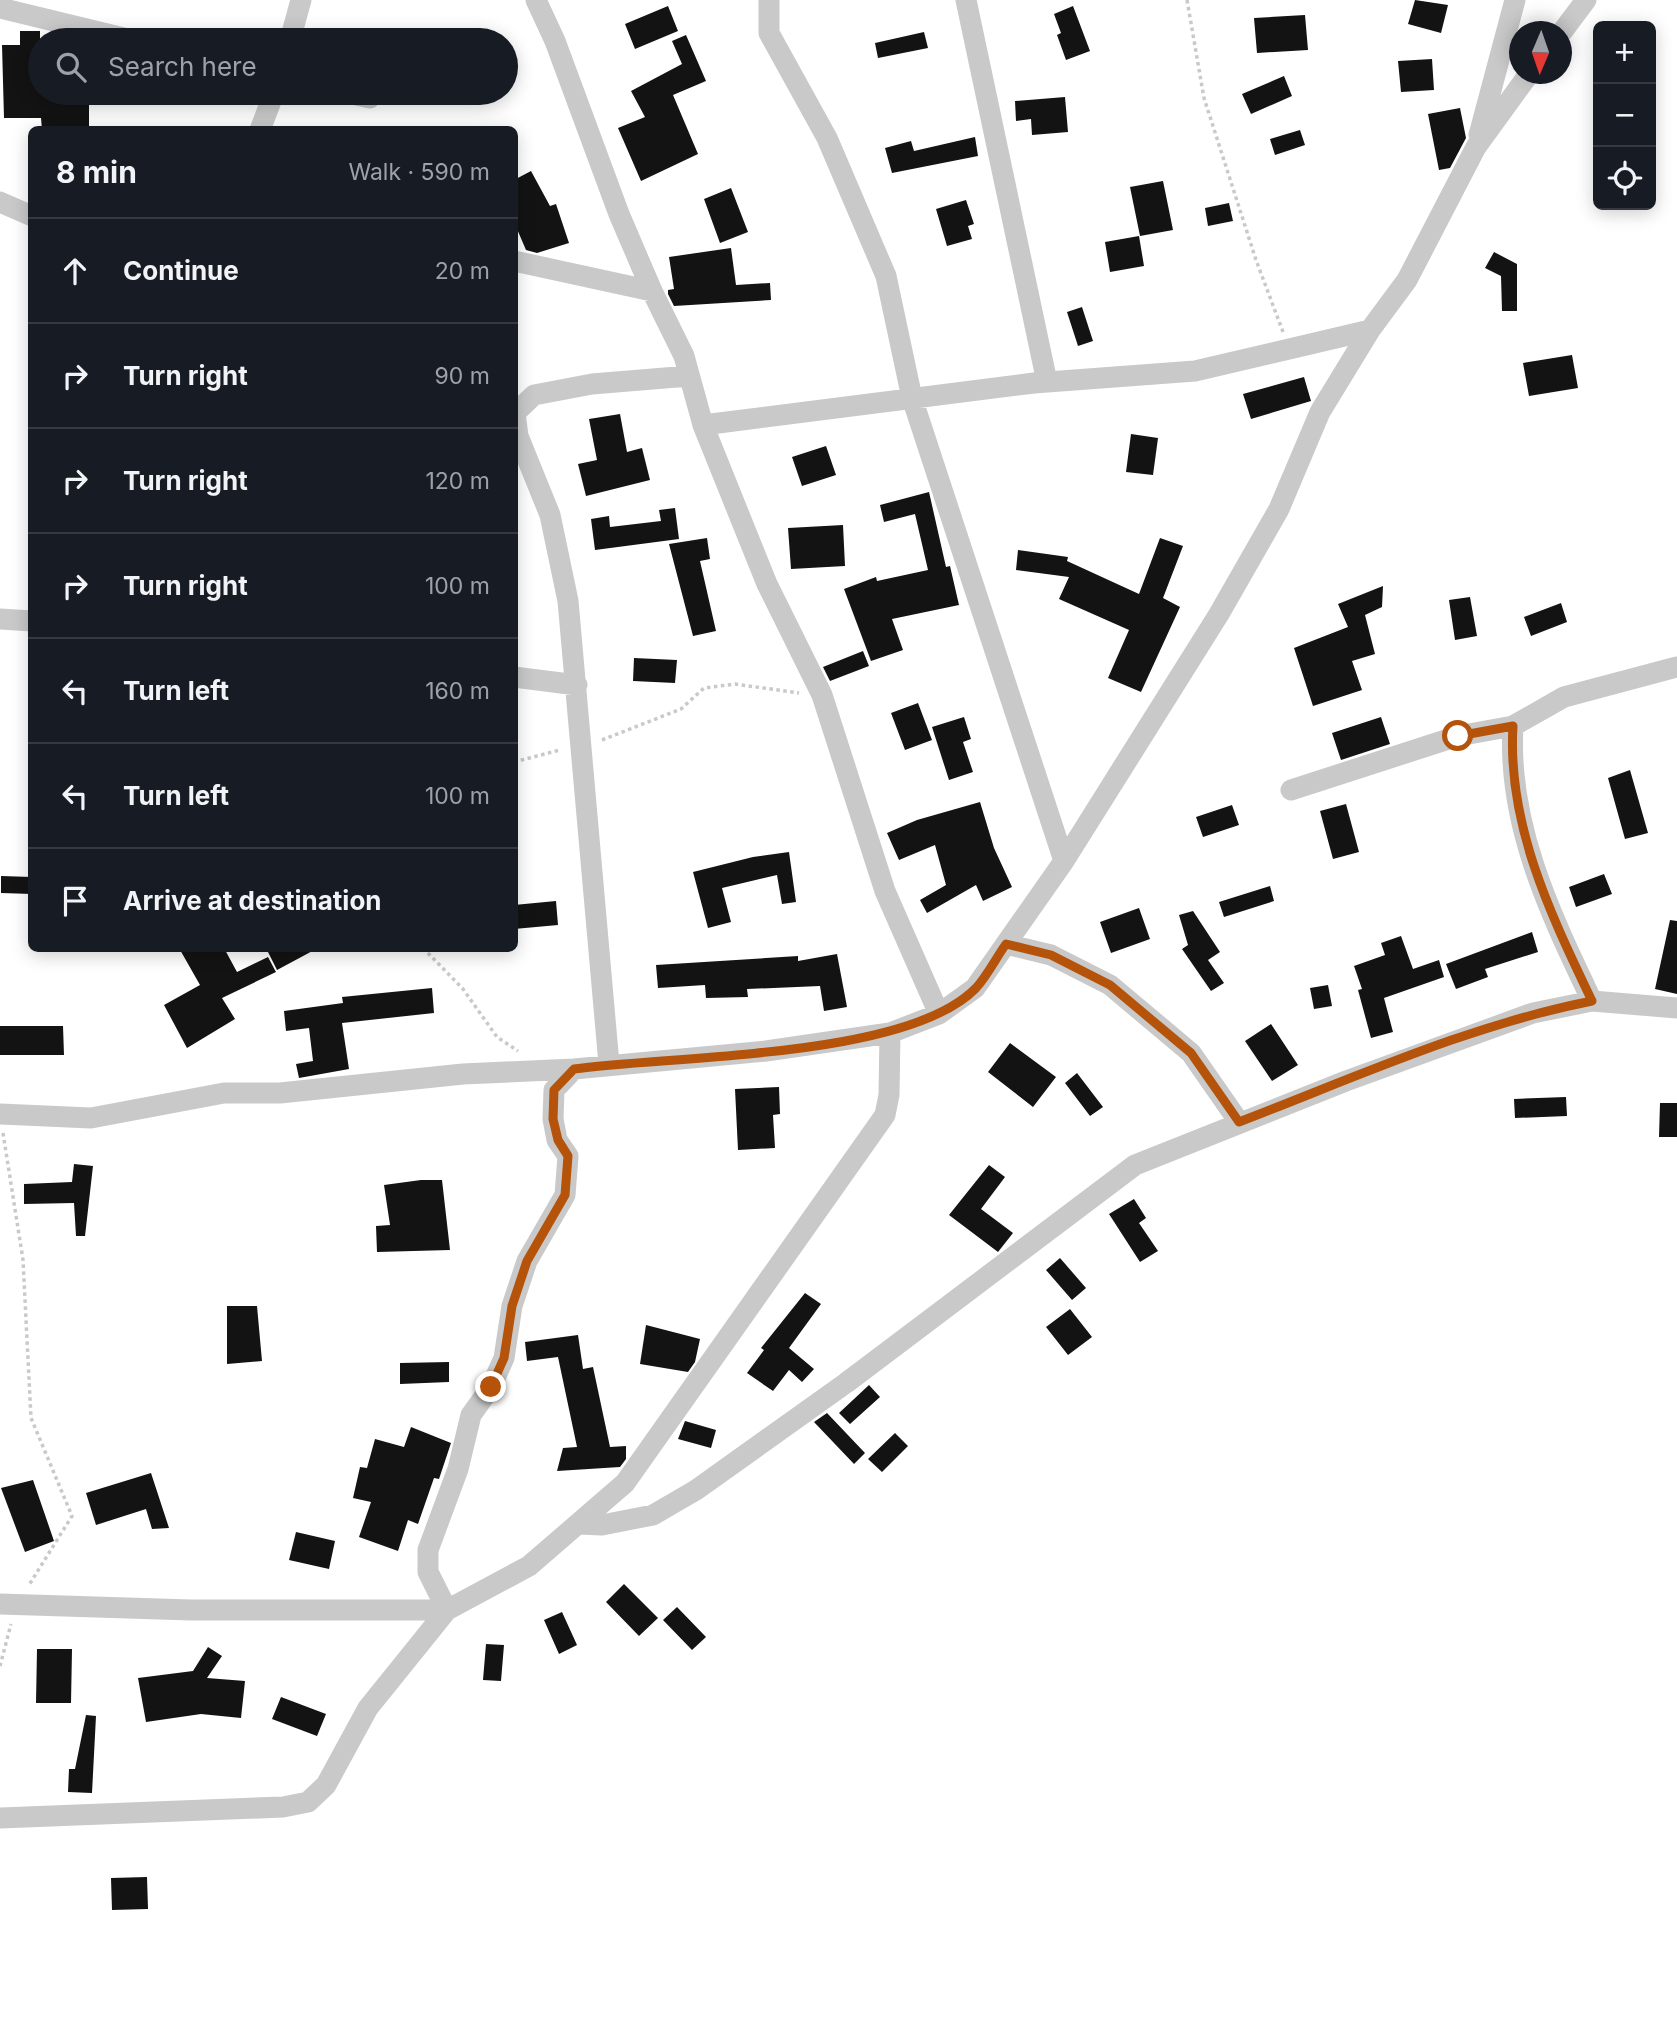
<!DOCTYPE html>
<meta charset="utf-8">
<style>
:root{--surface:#171b24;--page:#242831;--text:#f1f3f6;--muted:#9ea1a6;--line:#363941}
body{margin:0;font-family:Inter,sans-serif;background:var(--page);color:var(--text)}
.controls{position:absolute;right:21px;top:21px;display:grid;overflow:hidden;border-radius:10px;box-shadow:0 4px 18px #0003}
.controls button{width:63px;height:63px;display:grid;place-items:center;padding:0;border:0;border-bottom:2px solid var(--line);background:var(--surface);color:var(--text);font:35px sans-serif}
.compass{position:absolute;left:1509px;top:21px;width:63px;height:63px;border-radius:50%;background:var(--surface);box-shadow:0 4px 18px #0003;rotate:182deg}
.stop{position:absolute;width:21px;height:21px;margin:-16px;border:5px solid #b45309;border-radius:50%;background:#fff}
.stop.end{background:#b45309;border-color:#fff;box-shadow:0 2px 7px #0008}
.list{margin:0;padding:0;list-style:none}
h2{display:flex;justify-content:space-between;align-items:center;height:91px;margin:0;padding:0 28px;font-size:30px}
h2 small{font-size:23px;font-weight:400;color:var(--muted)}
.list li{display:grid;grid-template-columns:46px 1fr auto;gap:21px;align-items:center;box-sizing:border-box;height:105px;padding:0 28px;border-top:2px solid var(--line)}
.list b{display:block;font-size:26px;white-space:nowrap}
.list em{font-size:23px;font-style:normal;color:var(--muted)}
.icon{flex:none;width:38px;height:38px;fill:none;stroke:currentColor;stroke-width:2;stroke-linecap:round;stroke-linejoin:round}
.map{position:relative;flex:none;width:1677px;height:2029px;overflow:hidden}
.search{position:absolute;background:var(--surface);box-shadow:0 4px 18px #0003;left:28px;top:28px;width:490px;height:77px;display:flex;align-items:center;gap:18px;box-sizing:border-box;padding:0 24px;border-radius:38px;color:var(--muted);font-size:26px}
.panel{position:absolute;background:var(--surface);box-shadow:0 4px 18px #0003;left:28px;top:126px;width:490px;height:826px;border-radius:10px}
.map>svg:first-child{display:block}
.building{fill:#131313}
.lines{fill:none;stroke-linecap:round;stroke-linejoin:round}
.path{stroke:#c9c9c9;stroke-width:3.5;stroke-dasharray:3.5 3.5;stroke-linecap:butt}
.minor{stroke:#c9c9c9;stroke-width:21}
.route{stroke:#b45309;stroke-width:9}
</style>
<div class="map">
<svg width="1677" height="2029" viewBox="0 0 1677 2029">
<rect width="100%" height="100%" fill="#fff"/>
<path class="building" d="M1415,0L1448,5L1441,33L1408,24Z
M668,6L678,31L635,49L625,24Z
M1073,6L1090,51L1066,60L1057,35L1061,33L1054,14Z
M1305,15L1308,50L1257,53L1254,18Z
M20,31H40V93H89V130H42L41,118H4L2,45H20Z
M924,32L928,48L878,58L875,43Z
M686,35L706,81L673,95L698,154L641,181L618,128L645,117L631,91L682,64L672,41Z
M1432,59L1434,90L1401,92L1398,61Z
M1284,76L1292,96L1251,114L1242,94Z
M1065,97L1068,132L1032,135L1031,119L1016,121L1015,101Z
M1460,108L1466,138L1450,168L1439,170L1428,114Z
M1300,130L1305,145L1275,155L1270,139Z
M975,137L978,156L892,173L885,148L911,141L914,151Z
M531,171L550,206L556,204L569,243L537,253L526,250L514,222V180Z
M1163,181L1173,230L1140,236L1130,187Z
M731,188L748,232L720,243L704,199Z
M966,200L974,224L968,226L972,239L947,246L936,209Z
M1229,203L1233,221L1208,226L1205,208Z
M1139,236L1144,266L1110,272L1105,242Z
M731,248L736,285L770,283L771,300L674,306L668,294V290L674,289L669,257Z
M1494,252L1517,264V311H1502L1501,276L1485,268Z
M1082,307L1093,341L1078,346L1067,312Z
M1572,355L1578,388L1529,396L1523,363Z
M1304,377L1311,401L1251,419L1243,394Z
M620,414L627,452L642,448L650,480L586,496L578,464L597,460L589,419Z
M1131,434L1158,438L1153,475L1126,472Z
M826,446L836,475L802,486L792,457Z
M929,492L946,567L950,566L959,605L892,619L903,650L871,661L844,589L876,577L877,581L928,570L915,514L884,522L880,505Z
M675,508L679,539L595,550L591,519L609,516L610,527L661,521L659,510Z
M843,525L845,566L791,569L788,528Z
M707,538L710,559L700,561L716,631L693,636L669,544Z
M1160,538L1183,546L1163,598L1180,607L1141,692L1108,678L1129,630L1059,599L1069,577L1016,570L1018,550L1068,557L1067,561L1139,594Z
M1383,586L1382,607L1365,615L1375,654L1352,661L1362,690L1313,706L1294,648L1348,627L1338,604Z
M1470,597L1477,636L1455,640L1449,600Z
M1561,603L1567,622L1531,636L1524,617Z
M863,651L869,666L830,681L823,667Z
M634,658L677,660L675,683L633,681Z
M918,703L932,740L905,750L891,713Z
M964,717L971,739L963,742L973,772L949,780L932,727Z
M1381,717L1390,744L1341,760L1332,733Z
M1630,770L1648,833L1625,839L1608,778Z
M980,802L994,848L1012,887L983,901L976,885L927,913L920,900L946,885L935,845L899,860L887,833L917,820Z
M1346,804L1359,852L1333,859L1320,811Z
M1232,805L1239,825L1203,837L1196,817Z
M789,852L796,902L782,904L777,875L722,888L731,922L708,928L693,872L753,857Z
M1604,874L1612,894L1576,907L1569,887Z
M1,876L32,877V894L1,893Z
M1270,886L1274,901L1224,917L1219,902Z
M556,901L558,925L514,929V905Z
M1139,908L1150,939L1111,953L1100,922Z
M1193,911L1220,952L1208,960L1224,983L1211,991L1182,949L1188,945L1179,915Z
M1670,920L1677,921V994L1655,989Z
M1532,932L1538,952L1485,969L1488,977L1456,989L1446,964Z
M1401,936L1413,969L1439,960L1444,977L1384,998L1393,1032L1371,1038L1358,990L1362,989L1354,966L1385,955L1381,943Z
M179,948H224L237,972L268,957L276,972L222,998L235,1019L187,1048L164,1005L200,985Z
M266,948H318L277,970Z
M837,954L847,1007L824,1011L820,986L747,989L748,997L706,998L705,985L658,988L656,965L798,956V961Z
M1328,985L1332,1006L1314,1009L1310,988Z
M432,988L434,1013L342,1023L349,1069L299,1078L296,1064L313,1061L309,1028L286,1031L284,1011L343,1003L342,997Z
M1271,1024L1298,1065L1272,1081L1245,1041Z
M0,1026H63L64,1055H0Z
M1010,1043L1056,1077L1033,1107L988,1072Z
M1077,1073L1103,1107L1090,1116L1065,1083Z
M779,1087L780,1114L773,1115L775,1148L738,1150L735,1089Z
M1566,1097L1567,1116L1515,1118L1514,1099Z
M1660,1103H1677V1137H1659Z
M74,1164L93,1166L85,1236H76L74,1203L24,1204V1184L72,1182Z
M989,1165L1005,1177L981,1209L1013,1233L998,1252L949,1215Z
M421,1180H442L450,1250L377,1252L376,1226L390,1225L384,1185Z
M1134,1199L1146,1218L1139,1223L1158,1251L1140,1262L1109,1214Z
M1060,1258L1086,1288L1072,1300L1046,1270Z
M805,1293L821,1304L789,1348L814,1369L802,1382L789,1370L773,1391L747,1373L764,1350L761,1348Z
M227,1306H257L262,1361L227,1364Z
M1070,1309L1092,1337L1068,1355L1046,1327Z
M646,1325L700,1339L695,1362L688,1372L640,1364Z
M578,1335L583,1369L593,1367L610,1447L626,1446V1459L620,1467L557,1471L563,1448L577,1447L558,1357L527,1361L525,1342Z
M449,1362V1382L400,1384V1363Z
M869,1385L880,1397L850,1424L839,1413Z
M827,1413L865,1453L854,1464L814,1422Z
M685,1421L716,1430L711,1448L678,1439Z
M411,1427L451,1443L439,1479L434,1478L418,1524L408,1520L398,1551L359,1537L371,1502L353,1498L360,1467L367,1468L375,1439L404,1447Z
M895,1433L908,1446L882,1472L868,1459Z
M151,1473L169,1528L152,1529L146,1509L96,1525L86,1493Z
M33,1480L54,1541L25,1552L1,1488Z
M296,1532L335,1541L329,1569L289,1560Z
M624,1584L658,1618L639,1636L606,1602Z
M677,1607L706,1637L692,1650L663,1620Z
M562,1612L577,1645L559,1654L544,1620Z
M486,1644L504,1645L501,1681L483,1680Z
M208,1647L222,1656L207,1678L245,1681L241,1718L201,1714L146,1722L138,1678L193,1671Z
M37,1649H72L71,1703H36Z
M281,1697L326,1714L317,1736L272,1719Z
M86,1715L96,1716L92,1793L68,1792L69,1769H75Z
M147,1877L148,1909L112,1910L111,1878Z"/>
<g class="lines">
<path class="path" d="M1187,0L1204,98L1256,260L1283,332
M602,740L681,709L704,688L735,684L799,693
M514,762L560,750
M423,948L463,989L497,1037L518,1051
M3,1133L23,1260L31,1418L72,1516L29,1585
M0,1666L11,1624"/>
<path class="minor" d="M536,0L555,41L619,214L652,291L684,356L703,425L767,584L822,695L885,891L939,1014
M769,0V33L827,138L886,276L912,398L1064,861
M966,0L1047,382
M0,8L132,40
M1562,32L1586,0
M290,40L301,0
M347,93L370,98
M260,130L274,93
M1479,135L1515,0
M0,202L32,216
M514,261L652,291
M703,425L1034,383L1195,371L1370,330
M0,619L32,621
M514,677L577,685
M1291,790L1458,736L1513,726
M1006,944L1051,955L1110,985L1191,1053L1239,1122
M1592,1001C1551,915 1507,825 1513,726L1564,697L1677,667
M609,1064L568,601L550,515L518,436L515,413L534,395L592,384L689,376
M0,1114L91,1118L224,1093H280L463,1074L574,1069L766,1051L890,1033
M579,1524L602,1525L653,1515L696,1490L846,1383L1135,1165L1346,1081L1533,1013L1592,1001L1677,1008
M0,1604L191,1610H447L428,1572V1550L458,1469L471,1415L491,1387L504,1358L512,1306L527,1261L565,1195L568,1156L557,1140L553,1119L554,1090L574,1069
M0,1818L283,1807L308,1802L326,1785L368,1708L447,1610L529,1566L625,1483L885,1115L889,1095L890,1033L939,1014L975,988L1064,861L1219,614L1279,509L1320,412L1370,330L1407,280L1476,147L1529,74"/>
</g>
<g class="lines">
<path class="route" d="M491,1387L504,1358L512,1306L527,1261L565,1195L568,1156L558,1140L553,1119L554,1090L574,1069C673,1055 907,1059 976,988C987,976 996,958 1006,944L1051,955L1110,985L1191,1053L1239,1122C1354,1078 1470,1025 1592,1001C1551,915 1507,825 1513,726L1458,736"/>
</g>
</svg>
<div class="controls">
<button>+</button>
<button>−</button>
<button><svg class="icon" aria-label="locate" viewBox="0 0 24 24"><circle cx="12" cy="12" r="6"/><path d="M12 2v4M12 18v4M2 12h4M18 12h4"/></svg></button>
</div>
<svg class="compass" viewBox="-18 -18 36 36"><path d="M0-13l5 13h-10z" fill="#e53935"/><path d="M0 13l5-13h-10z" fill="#9ea1a6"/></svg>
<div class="stop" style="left:1458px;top:736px"></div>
<div class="stop end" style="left:491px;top:1387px"></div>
<div class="search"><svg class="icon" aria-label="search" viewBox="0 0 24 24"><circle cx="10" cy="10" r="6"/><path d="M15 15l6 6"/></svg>Search here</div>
<section class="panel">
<h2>8 min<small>Walk · 590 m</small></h2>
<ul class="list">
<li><svg class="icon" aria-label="ahead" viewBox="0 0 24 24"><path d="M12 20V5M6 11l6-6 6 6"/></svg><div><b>Continue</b></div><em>20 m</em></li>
<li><svg class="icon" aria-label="right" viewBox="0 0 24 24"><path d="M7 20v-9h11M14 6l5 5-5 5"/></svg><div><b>Turn right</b></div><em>90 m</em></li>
<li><svg class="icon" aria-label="right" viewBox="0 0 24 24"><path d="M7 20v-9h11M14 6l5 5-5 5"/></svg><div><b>Turn right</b></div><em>120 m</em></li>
<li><svg class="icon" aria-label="right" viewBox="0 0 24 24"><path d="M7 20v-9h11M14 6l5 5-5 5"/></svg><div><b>Turn right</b></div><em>100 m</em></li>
<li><svg class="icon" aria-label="left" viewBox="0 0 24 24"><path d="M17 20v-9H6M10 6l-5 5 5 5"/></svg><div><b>Turn left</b></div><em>160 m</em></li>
<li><svg class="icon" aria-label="left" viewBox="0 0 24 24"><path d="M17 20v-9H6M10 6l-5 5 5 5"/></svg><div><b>Turn left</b></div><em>100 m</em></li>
<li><svg class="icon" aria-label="arrive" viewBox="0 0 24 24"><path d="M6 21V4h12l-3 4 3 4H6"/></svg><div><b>Arrive at destination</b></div></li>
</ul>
</section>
</div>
